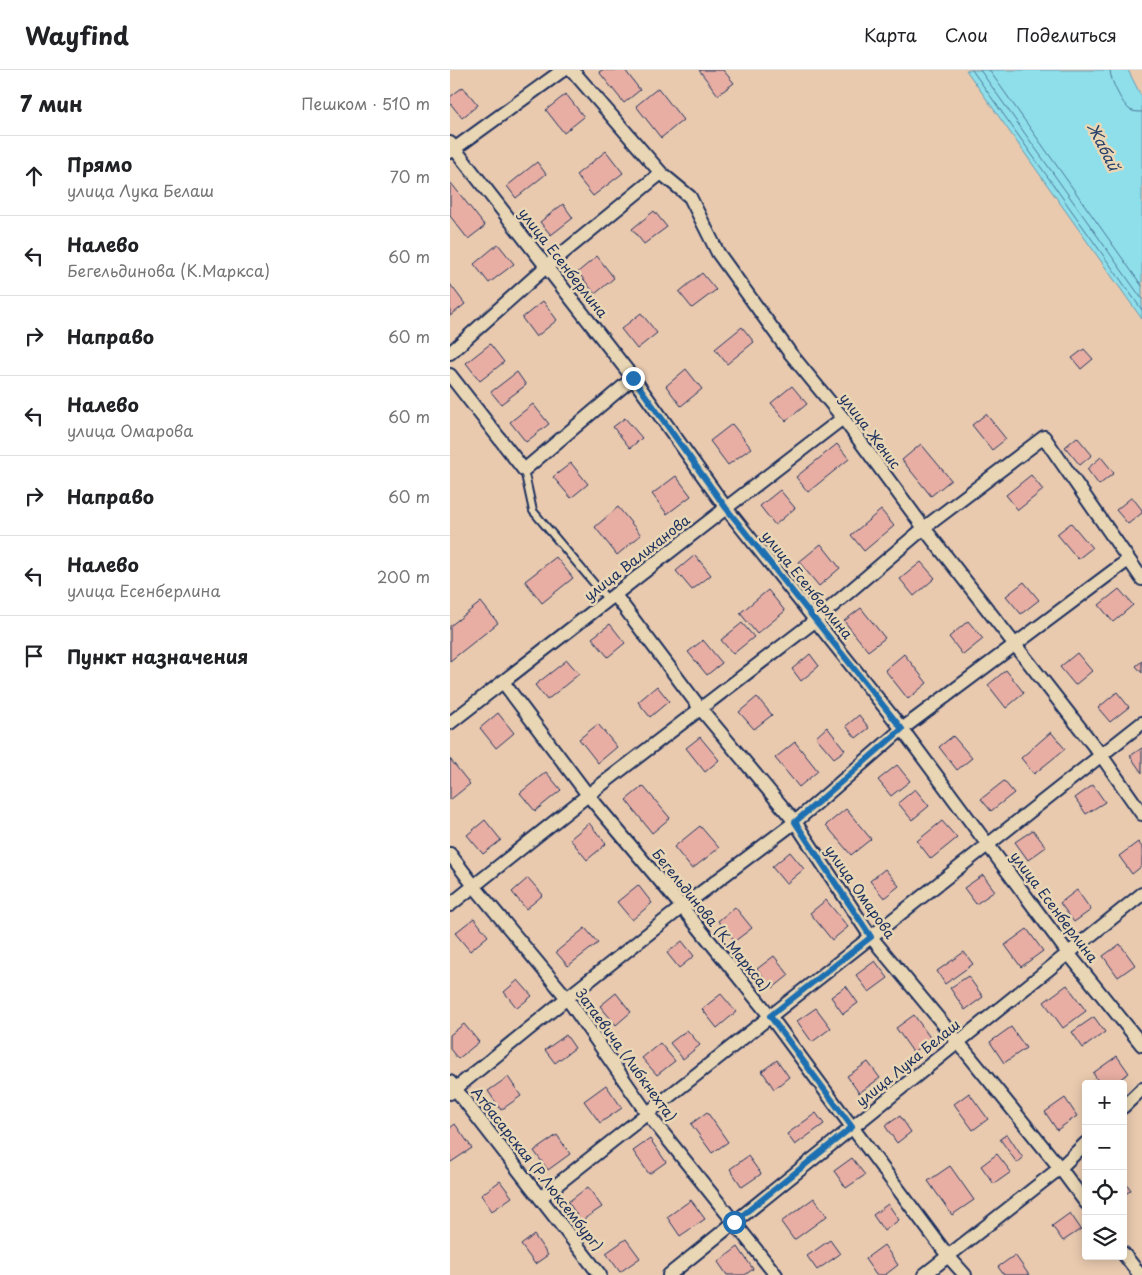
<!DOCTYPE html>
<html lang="ru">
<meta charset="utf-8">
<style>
:root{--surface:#fff;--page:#f6f6f6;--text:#202124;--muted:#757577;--line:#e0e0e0}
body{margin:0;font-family:"Playpen Sans",sans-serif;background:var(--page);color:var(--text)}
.controls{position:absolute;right:15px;bottom:15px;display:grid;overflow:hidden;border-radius:5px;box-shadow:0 2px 12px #0003}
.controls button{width:45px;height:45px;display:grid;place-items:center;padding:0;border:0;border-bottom:1px solid var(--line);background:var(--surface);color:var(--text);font:25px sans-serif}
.stop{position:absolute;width:15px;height:15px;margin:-11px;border:4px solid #1f6fb2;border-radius:50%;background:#fff}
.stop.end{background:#1f6fb2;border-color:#fff;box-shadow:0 1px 5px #0008}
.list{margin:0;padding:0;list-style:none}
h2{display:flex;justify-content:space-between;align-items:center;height:65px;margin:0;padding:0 20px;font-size:21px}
h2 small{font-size:16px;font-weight:400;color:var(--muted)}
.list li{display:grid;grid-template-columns:32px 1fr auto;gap:15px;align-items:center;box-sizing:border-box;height:80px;padding:0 20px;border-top:1px solid var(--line)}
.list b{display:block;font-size:19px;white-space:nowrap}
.list p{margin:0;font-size:16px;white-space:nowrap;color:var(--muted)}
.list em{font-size:16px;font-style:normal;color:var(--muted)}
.icon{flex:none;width:28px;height:28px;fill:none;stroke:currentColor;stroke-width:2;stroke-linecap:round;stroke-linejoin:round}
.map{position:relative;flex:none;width:692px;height:1205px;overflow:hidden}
header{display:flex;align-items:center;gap:30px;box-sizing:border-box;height:70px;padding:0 25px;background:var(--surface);border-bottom:1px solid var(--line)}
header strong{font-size:24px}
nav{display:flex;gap:28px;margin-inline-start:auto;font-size:18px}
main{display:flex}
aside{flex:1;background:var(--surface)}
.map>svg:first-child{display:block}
.water{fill:#8fdfeb;stroke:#6199b3}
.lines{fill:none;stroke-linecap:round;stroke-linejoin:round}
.shore{stroke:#497596;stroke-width:1}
.building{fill:#e8aea3;stroke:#1b2f5e}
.lane-casing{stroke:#1b2f5e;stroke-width:10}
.street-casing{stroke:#1b2f5e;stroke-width:16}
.lane{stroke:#e9d6b4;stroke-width:6}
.street{stroke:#e9d6b4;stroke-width:12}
.route{stroke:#1f6fb2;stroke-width:6}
.labels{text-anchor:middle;stroke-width:5;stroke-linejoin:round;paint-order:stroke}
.street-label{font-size:14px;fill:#1b2f5e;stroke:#e9d6b4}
.water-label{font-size:15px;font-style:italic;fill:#27416c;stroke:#e9d6b4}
</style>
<header>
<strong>Wayfind</strong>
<nav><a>Карта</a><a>Слои</a><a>Поделиться</a></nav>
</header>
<main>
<aside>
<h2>7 мин<small>Пешком · 510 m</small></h2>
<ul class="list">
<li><svg class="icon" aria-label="ahead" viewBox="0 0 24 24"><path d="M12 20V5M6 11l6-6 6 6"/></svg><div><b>Прямо</b><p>улица Лука Белаш</p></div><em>70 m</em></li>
<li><svg class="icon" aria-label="left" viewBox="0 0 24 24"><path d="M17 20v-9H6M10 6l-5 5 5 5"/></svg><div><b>Налево</b><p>Бегельдинова (К.Маркса)</p></div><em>60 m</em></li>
<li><svg class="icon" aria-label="right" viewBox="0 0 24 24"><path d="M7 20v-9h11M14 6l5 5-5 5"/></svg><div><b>Направо</b></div><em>60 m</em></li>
<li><svg class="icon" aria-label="left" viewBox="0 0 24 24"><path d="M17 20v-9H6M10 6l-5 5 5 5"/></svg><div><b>Налево</b><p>улица Омарова</p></div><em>60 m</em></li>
<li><svg class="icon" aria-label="right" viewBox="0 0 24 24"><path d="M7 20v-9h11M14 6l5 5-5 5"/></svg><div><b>Направо</b></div><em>60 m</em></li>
<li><svg class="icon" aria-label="left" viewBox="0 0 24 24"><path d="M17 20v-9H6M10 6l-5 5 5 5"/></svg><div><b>Налево</b><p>улица Есенберлина</p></div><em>200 m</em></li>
<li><svg class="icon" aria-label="arrive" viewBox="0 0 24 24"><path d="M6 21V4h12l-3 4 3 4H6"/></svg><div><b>Пункт назначения</b></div></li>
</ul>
</aside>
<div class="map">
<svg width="692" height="1205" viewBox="0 0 692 1205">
<rect width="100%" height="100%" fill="#e9caaf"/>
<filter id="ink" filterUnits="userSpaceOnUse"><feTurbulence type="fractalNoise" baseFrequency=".02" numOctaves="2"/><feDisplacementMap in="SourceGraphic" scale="10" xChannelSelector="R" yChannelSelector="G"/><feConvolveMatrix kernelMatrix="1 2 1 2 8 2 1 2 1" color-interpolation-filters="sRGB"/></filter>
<g filter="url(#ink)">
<path class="water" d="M516,0H678L692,28V249Z"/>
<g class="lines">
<path class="shore" d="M522,0L692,240
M530,0L692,229
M539,0L692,216
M660,0C660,10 672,34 680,40C684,42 688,42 692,42"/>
</g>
<path class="building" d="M152,0H175L190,20L174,33L149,2Z
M249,0H273L284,13L268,25Z
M13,17L28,35L12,48L0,33V27Z
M208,18L233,50L211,68L186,36Z
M116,24L134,47L114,63L96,40Z
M156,81L173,103L143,126L126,105Z
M87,92L96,104L66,128L57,116Z
M0,113H1L35,156L18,169L0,146Z
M113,134L123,148L101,165L90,152Z
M204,141L217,157L194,174L182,159Z
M48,174L64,194L39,213L24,194Z
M147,186L164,208L145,224L128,202Z
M252,203L266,220L242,238L229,222Z
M0,214L15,234L0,246Z
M93,231L107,250L86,267L72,248Z
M191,243L207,263L187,279L171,259Z
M292,257L304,272L277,294L265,279Z
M40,274L54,292L30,311L16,293Z
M634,279L643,289L631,299L622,288Z
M236,299L252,319L231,336L216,316Z
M67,302L76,315L51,334L41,322Z
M342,316L357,334L336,351L321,333Z
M83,334L99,354L76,372L60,352Z
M536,344L556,369L542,380L522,355Z
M175,348L192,368L180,378L163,357Z
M282,354L301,378L278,395L260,371Z
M627,367L642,385L630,395L615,377Z
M387,374L399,389L358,422L346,407Z
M471,374L501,410L481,426L452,390Z
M651,387L664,403L649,415L637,399Z
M121,393L138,414L121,428L103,407Z
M581,405L593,420L568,440L556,425Z
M226,406L241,426L217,444L202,424Z
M330,420L345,438L325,455L310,436Z
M682,427L692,440V443L678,454L666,440Z
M168,437L191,465L167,485L145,457Z
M431,440L444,456L414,481L401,465Z
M621,453L642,478L628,489L607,464Z
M371,474L390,498L369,516L349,492Z
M245,485L261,505L242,520L226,501Z
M106,487L123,508L92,533L75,511Z
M471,492L485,508L464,526L450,509Z
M574,512L589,530L571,544L556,526Z
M669,519L683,535L663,552L649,535Z
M318,520L335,541L307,564L290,543Z
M31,532L48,553L0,591V556Z
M411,538L435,568L418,581L394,551Z
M518,551L533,569L513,585L499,567Z
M292,553L304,567L283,584L271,570Z
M160,554L175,573L158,587L142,568Z
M253,570L272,593L257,605L238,582Z
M627,583L642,601L625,615L610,597Z
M360,584L369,596L351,611L342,599Z
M454,584L477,613L458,629L435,600Z
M117,590L129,604L97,630L85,615Z
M692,591V603L686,596Z
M556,600L574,623L556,638L538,615Z
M207,616L219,631L200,647L188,632Z
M667,622L679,637L660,652L648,638Z
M307,627L322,645L304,659L289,642Z
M48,643L64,663L46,678L30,658Z
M409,645L419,658L406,668L396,656Z
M148,654L167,677L148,693L129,669Z
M377,657L395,680L384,688L366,667Z
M601,662L615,679L584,704L571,688Z
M503,666L522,688L507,700L489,677Z
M250,667L269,690L255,702L236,678Z
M345,672L368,701L349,717L325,688Z
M692,678V703L680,686Z
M0,689L20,714L0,730Z
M447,695L460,711L441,726L428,710Z
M96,702L111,720L85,741L70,723Z
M554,711L564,723L541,741L531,729Z
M643,715L655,732L636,744L625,728Z
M193,716L220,748L202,763L176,730Z
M465,719L479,736L462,750L448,733Z
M396,739L421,769L401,785L376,755Z
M35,750L51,770L33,784L17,765Z
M492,751L507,768L481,789L467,771Z
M139,753L156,774L137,790L120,769Z
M250,756L269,778L242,799L224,777Z
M583,760L596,777L578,790L565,772Z
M688,772L692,777V796L682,804L669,786Z
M340,782L354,799L336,814L322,797Z
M435,799L449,816L434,828L420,811Z
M533,805L545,821L526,834L514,818Z
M78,808L93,825L76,839L62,822Z
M188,815L202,833L182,850L167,832Z
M627,820L641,840L624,852L610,833Z
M376,830L398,857L382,870L360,843Z
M285,837L302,858L285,871L268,851Z
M24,848L38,866L20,881L5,863Z
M135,858L148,873L118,896L106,882Z
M577,859L593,881L571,897L555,875Z
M232,871L244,886L229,898L217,883Z
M670,874L685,895L668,907L653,886Z
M514,882L523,894L495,914L487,901Z
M324,886L339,905L323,918L307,899Z
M425,891L438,908L419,922L406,905Z
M518,906L533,927L515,940L500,918Z
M68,910L82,926L67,938L54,922Z
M617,915L636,941L613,958L594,932Z
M396,916L408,933L393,944L381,927Z
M166,923L181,942L166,955L150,936Z
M271,924L286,942L267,958L252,939Z
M366,938L381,958L362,972L347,951Z
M464,945L481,969L463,982L446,958Z
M644,947L655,962L633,978L622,962Z
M14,954L29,972L8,989L0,979V965Z
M561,957L576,978L554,993L540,972Z
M237,960L250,975L233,989L220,973Z
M116,965L125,978L105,993L95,980Z
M210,973L225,991L207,1005L192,988Z
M667,986L679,1003L663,1014H650L643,1003Z
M327,990L339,1007L324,1019L312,1001Z
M418,992L430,1008L409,1023L397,1006Z
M58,1007L71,1026L51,1040L38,1021Z
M156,1015L172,1038L150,1053L134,1031Z
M519,1023L538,1049L523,1060L504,1034Z
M615,1028L627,1046L607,1060L595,1042Z
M257,1042L278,1072L262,1083L241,1054Z
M366,1043L374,1054L345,1075L337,1064Z
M450,1046L461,1062L447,1073L435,1056Z
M5,1054L22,1078L1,1092L0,1091V1058Z
M557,1064L573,1088L567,1093L550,1069Z
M107,1065L120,1084L98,1100L84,1081Z
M200,1069L216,1092L199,1104L183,1081Z
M547,1084L561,1102L544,1114L531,1096Z
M298,1086L311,1104L292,1117L280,1099Z
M402,1088L415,1105L396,1118L384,1101Z
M500,1096L524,1130L502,1145L478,1111Z
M673,1109L681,1120L673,1126Z
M50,1111L62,1127L42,1141L31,1125Z
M138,1117L152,1137L131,1151L118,1132Z
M364,1128L377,1146L344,1170L331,1152Z
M241,1130L255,1149L230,1166L217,1147Z
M438,1134L449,1150L434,1161L423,1145Z
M620,1143L631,1159L613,1171L602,1156Z
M84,1165L98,1185L85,1194L71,1175Z
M176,1169L190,1188L170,1202L156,1183Z
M380,1170L390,1184L367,1200L357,1186Z
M434,1175L448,1195L435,1205H426L415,1189Z
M288,1177L303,1199L295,1205H277L268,1192Z
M565,1185L579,1205H554L548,1197Z"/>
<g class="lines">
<defs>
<path id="lane" d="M74,400L83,441L158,530"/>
<path id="street" d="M122,0L211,103L240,127L268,183L340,283L393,348L474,458L651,685L692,744
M0,73L183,308L276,438L452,659L618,883L692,975
M0,82L113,0
M0,283L97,196L211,103
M0,305L74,400L183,308
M165,525L250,638L345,752L421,867L508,972L610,1098L636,1133
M53,612L138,725L232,837L320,946L402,1057L498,1186L515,1205
M0,653L276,438L393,348
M0,784L24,816L117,928L197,1043L326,1205
M0,835L138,725L366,550L474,458L594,367L692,509
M0,1012L150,1205
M0,1023L117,928L232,837L345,752L452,659L678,490
M673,1037L692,1019
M90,1128L692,653
M673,1183L690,1205
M219,1205L692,824
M474,1205L610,1098L636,1073"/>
</defs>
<use href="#lane" class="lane-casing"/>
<use href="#street" class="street-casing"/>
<use href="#lane" class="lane"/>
<use href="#street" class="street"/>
</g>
</g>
<g class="lines" filter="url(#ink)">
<path class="route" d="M183,308L276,438L452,659L345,752L421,867L320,946L402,1057L284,1152"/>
</g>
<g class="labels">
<g class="street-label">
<text transform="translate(113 193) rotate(52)" y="5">улица Есенберлина</text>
<text transform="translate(420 361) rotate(53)" y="5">улица Женис</text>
<text transform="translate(187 488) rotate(-38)" y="5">улица Валиханова</text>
<text transform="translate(357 515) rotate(51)" y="5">улица Есенберлина</text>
<text transform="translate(410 822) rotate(55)" y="5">улица Омарова</text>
<text transform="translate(604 837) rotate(53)" y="5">улица Есенберлина</text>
<text transform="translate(261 850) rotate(51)" y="5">Бегельдинова (К.Маркса)</text>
<text transform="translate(176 985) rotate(54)" y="5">Затаевича (Либкнехта)</text>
<text transform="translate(458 993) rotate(-39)" y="5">улица Лука Белаш</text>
<text transform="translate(87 1099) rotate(52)" y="5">Атбасарская (Р.Люксембург)</text>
</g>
<g class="water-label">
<text transform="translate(653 77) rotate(63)" y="5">Жабай</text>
</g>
</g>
</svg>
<div class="controls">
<button>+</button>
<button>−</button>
<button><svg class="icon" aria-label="locate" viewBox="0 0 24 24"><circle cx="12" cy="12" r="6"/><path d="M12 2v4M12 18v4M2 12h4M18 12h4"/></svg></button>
<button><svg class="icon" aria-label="layers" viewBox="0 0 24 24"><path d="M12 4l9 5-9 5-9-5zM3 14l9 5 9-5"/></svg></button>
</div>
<div class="stop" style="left:284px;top:1152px"></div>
<div class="stop end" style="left:183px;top:308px"></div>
</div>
</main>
